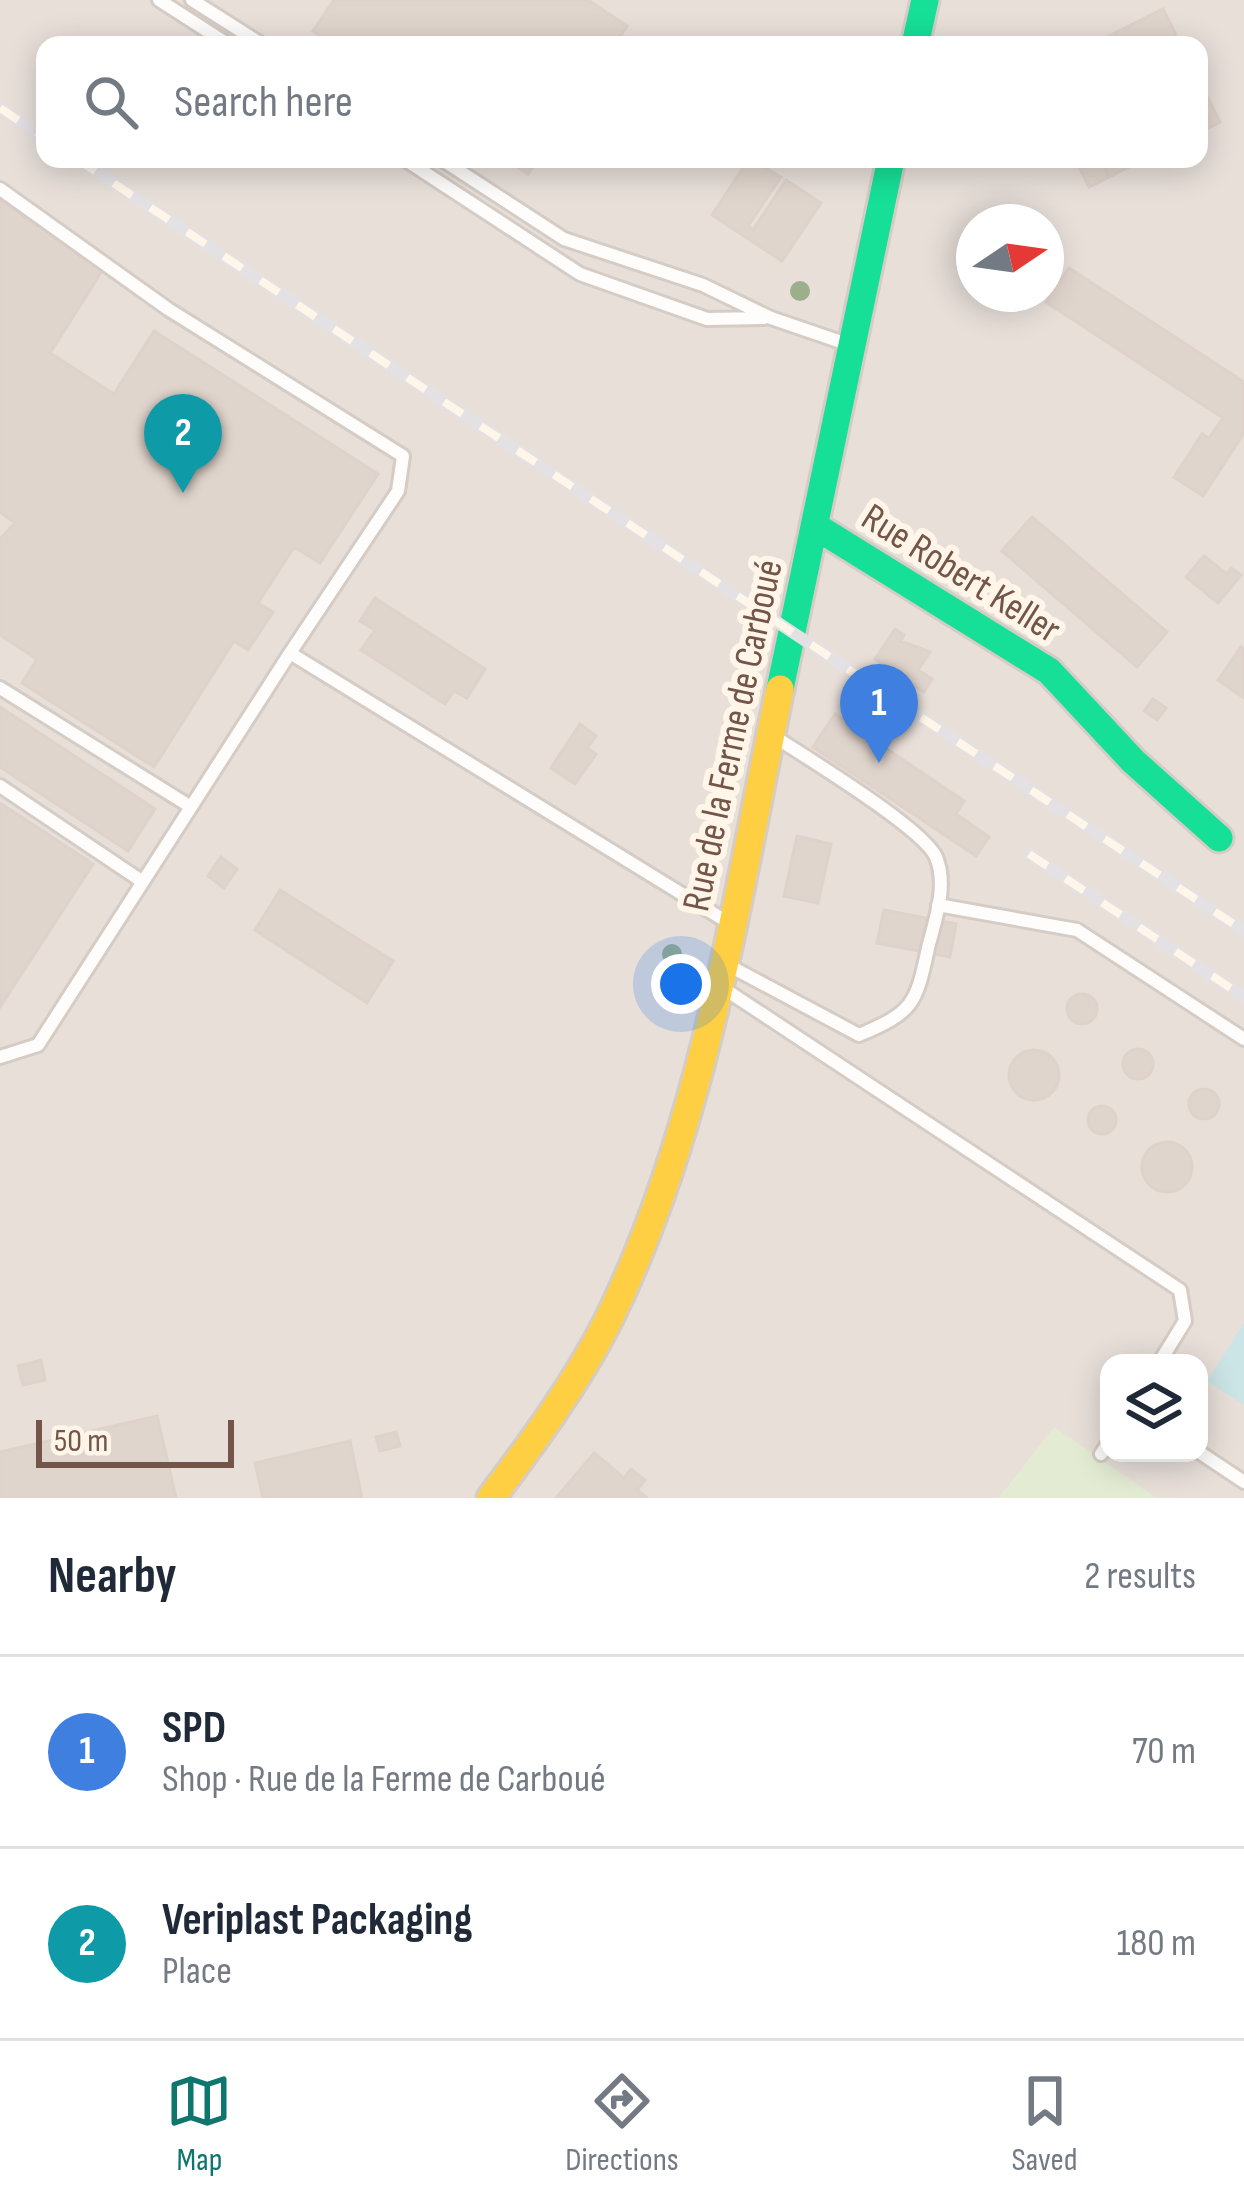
<!DOCTYPE html>
<meta charset="utf-8">
<style>
:root{--surface:#fff;--page:#f6f6f7;--text:#1f2937;--muted:#747a83;--line:#e0e1e3;--accent:#0f766e}
body{margin:0;font-family:"Sofia Sans Condensed",sans-serif;background:var(--page);color:var(--text)}
.controls{position:absolute;right:36px;bottom:36px;display:grid;overflow:hidden;border-radius:24px;box-shadow:0 6px 30px #0003}
.controls button{width:108px;height:108px;display:grid;place-items:center;padding:0;border:0;border-bottom:3px solid var(--line);background:var(--surface);color:var(--text);font:60px sans-serif}
.compass{position:absolute;left:956px;top:204px;width:108px;height:108px;border-radius:50%;background:var(--surface);box-shadow:0 6px 30px #0003;rotate:77deg}
.scale{position:absolute;left:36px;bottom:30px;width:198px;box-sizing:border-box;padding-left:12px;border:6px solid #735649;border-top:0;font-size:33px;line-height:42px;white-space:nowrap;color:#735649;-webkit-text-stroke:9px #fff5e8;paint-order:stroke}
.you{position:absolute;left:681px;top:984px;width:42px;height:42px;margin:-30px;border:9px solid #fff;border-radius:50%;background:#1a73e8;box-shadow:0 0 0 18px #1a73e833}
.badge{display:grid;place-items:center;width:78px;height:78px;border-radius:50%;background:var(--accent);color:#fff;font-size:39px;font-weight:700}
.pin{position:absolute;translate:-50% -99px;filter:drop-shadow(0 3px 6px #0008)}
.pin::after{content:'';position:absolute;top:63px;width:42px;height:36px;background:inherit;clip-path:polygon(0 0,100% 0,50% 100%)}
.list{margin:0;padding:0;list-style:none}
h2{display:flex;justify-content:space-between;align-items:center;height:156px;margin:0;padding:0 48px;font-size:51px}
h2 small{font-size:39px;font-weight:400;color:var(--muted)}
.list li{display:grid;grid-template-columns:78px 1fr auto;gap:36px;align-items:center;box-sizing:border-box;height:192px;padding:0 48px;border-top:3px solid var(--line)}
.list b{display:block;font-size:45px;white-space:nowrap}
.list p{margin:0;font-size:39px;white-space:nowrap;color:var(--muted)}
.list em{font-size:39px;font-style:normal;color:var(--muted)}
.icon{flex:none;width:66px;height:66px;fill:none;stroke:currentColor;stroke-width:2;stroke-linecap:round;stroke-linejoin:round}
.map{position:relative;flex:none;width:1244px;height:1498px;overflow:hidden}
.search{position:absolute;background:var(--surface);box-shadow:0 6px 30px #0003;left:36px;right:36px;top:36px;height:132px;display:flex;align-items:center;gap:30px;box-sizing:border-box;padding:0 42px;border-radius:24px;color:var(--muted);font-size:45px}
.sheet{height:540px;background:var(--surface)}
nav{display:flex;justify-content:space-around;align-items:center;box-sizing:border-box;height:168px;border-top:3px solid var(--line);background:var(--surface);font-size:33px;color:var(--muted)}
nav a{display:grid;justify-items:center;gap:6px}
nav .on{color:var(--accent)}
.map>svg:first-child{display:block}
.industrial{fill:#e8dfd9;fill-rule:evenodd}
.green{fill:#e3ebd3}
.water{fill:#cbe4e5}
.building{fill:#e0d5cd;stroke:#ded2cb;stroke-width:3}
.lines{fill:none;stroke-linecap:round;stroke-linejoin:round}
.lane-casing{stroke:#d4ccc5;stroke-width:18}
.fast-casing{stroke:#d4ccc5;stroke-width:33}
.slow-casing{stroke:#d4ccc5;stroke-width:33}
.lane{stroke:#fefdfc;stroke-width:12}
.fast{stroke:#16e098;stroke-width:27}
.slow{stroke:#ffcf43;stroke-width:27}
.rail-casing{stroke:#e3e1e4;stroke-width:12}
.rail{stroke:#fff5e8;stroke-width:8;stroke-dasharray:22;stroke-linecap:butt}
.tree{fill:#9dae8d}
.labels{text-anchor:middle;stroke-width:12;stroke-linejoin:round;paint-order:stroke}
.street-label{font-size:39px;fill:#735649;stroke:#fff5e8}
</style>
<div class="map">
<svg width="1244" height="1498" viewBox="0 0 1244 1498">
<rect width="100%" height="100%" fill="#f6efe8"/>
<path class="industrial" d="M0,0H1244V1498H1150L1050,1433L999,1498H0ZM45,45H1199V159H45ZM974,222H1046V294H974ZM1109,1363H1199V1453H1109Z"/>
<path class="green" d="M1054,1427L1157,1498H999Z"/>
<path class="water" d="M1244,1323V1405L1207,1381Z"/>
<path class="building" d="M334,0H588L627,26L615,45H335L313,31Z
M1163,9L1181,45H1091Z
M1199,80L1220,122L1199,133Z
M505,159H539L528,174Z
M749,159L781,177L748,226L753,230L786,180L821,203L782,261L712,215Z
M1075,159H1101L1109,177L1089,187Z
M1101,159H1145L1109,177Z
M0,201L104,268L50,353L114,394L154,331L378,474L320,563L294,547L258,603L273,612L248,650L234,641L154,767L22,683L37,659L0,635V539L15,523L0,512Z
M1069,268L1244,382V433L1203,496L1174,477L1202,434L1209,438L1223,418L1046,302Z
M1032,517L1167,632L1137,667L1002,551Z
M1204,556L1227,574L1231,568L1241,575L1218,603L1186,577Z
M375,598L485,669L467,698L454,691L445,704L361,650L375,630L360,621Z
M895,629L904,635L901,641L930,652L918,670L932,679L924,692L875,659Z
M1241,647L1244,649V698L1218,680Z
M1153,699L1166,708L1157,720L1144,711Z
M0,707L155,809L128,851L0,767Z
M835,714L964,801L956,814L989,837L976,856L813,747Z
M580,724L596,736L587,748L596,754L575,784L551,768Z
M0,803L93,864L0,1007Z
M797,836L831,844L818,903L784,896Z
M221,857L237,869L224,888L208,876Z
M280,890L393,961L367,1003L255,930Z
M884,910L956,924L950,957L877,943Z
M1067 1009a15 15 0 1 1 30 0a15 15 0 1 1-30 0Z
M1123 1064a15 15 0 1 1 30 0a15 15 0 1 1-30 0Z
M1009 1075a25 25 0 1 1 50 0a25 25 0 1 1-50 0Z
M1189 1104a15 15 0 1 1 30 0a15 15 0 1 1-30 0Z
M1088 1120a14 14 0 1 1 28 0a14 14 0 1 1-28 0Z
M1142 1167a25 25 0 1 1 50 0a25 25 0 1 1-50 0Z
M41,1360L45,1380L23,1385L18,1366Z
M157,1416L176,1498H0V1452Z
M396,1432L400,1446L380,1451L376,1437Z
M350,1441L362,1498H263L255,1463Z
M594,1453L624,1478L631,1469L645,1480L637,1490L647,1498H556Z"/>
<g class="lines">
<defs>
<path id="lane" d="M159,0L229,45
M192,0L263,45
M404,159L580,274L707,319L764,318
M441,159L564,239L703,285L771,318L847,344
M0,189L168,309L403,456L398,491L290,653L729,923
M0,688L191,807
M0,786L143,882
M938,905L1077,930L1244,1039
M724,963L859,1035C913,1012 916,1005 928,948C935,920 948,886 936,857C923,828 804,756 772,735
M723,988L1180,1290L1185,1321L1159,1363
M0,1057L38,1045L290,653
M1199,1452L1244,1482
M1101,1454L1109,1442"/>
<path id="fast" d="M915,45L925,0
M815,526L1049,671L1133,761L1219,838
M780,689L891,159"/>
<path id="slow" d="M491,1498C533,1442 575,1385 607,1323C704,1128 736,900 780,689"/>
</defs>
<use href="#lane" class="lane-casing"/>
<use href="#fast" class="fast-casing"/>
<use href="#slow" class="slow-casing"/>
<use href="#lane" class="lane"/>
<use href="#fast" class="fast"/>
<use href="#slow" class="slow"/>
<defs>
<path id="rail" d="M0,108L45,138
M77,159L1244,931
M1029,854L1244,997"/>
</defs>
<use href="#rail" class="rail-casing"/>
<use href="#rail" class="rail"/>
</g>
<g class="tree">
<circle cx="800" cy="291" r="10"/>
<circle cx="672" cy="954" r="10"/>
</g>
<g class="labels">
<g class="street-label">
<text transform="translate(962 572) rotate(32)" y="14">Rue Robert Keller</text>
<text transform="translate(731 735) rotate(-78)" y="14">Rue de la Ferme de Carboué</text>
</g>
</g>
</svg>
<div class="controls">
<button><svg class="icon" aria-label="layers" viewBox="0 0 24 24"><path d="M12 4l9 5-9 5-9-5zM3 14l9 5 9-5"/></svg></button>
</div>
<svg class="compass" viewBox="-18 -18 36 36"><path d="M0-13l5 13h-10z" fill="#e53935"/><path d="M0 13l5-13h-10z" fill="#747a83"/></svg>
<div class="scale">50 m</div>
<div class="you"></div>
<div class="pin badge" style="left:879px;top:763px;background:#3f7fe0">1</div>
<div class="pin badge" style="left:183px;top:493px;background:#0f9aa8">2</div>
<div class="search"><svg class="icon" aria-label="search" viewBox="0 0 24 24"><circle cx="10" cy="10" r="6"/><path d="M15 15l6 6"/></svg>Search here</div>
</div>
<section class="sheet">
<h2>Nearby<small>2 results</small></h2>
<ul class="list">
<li><span class="badge" style="background:#3f7fe0">1</span><div><b>SPD</b><p>Shop · Rue de la Ferme de Carboué</p></div><em>70 m</em></li>
<li><span class="badge" style="background:#0f9aa8">2</span><div><b>Veriplast Packaging</b><p>Place</p></div><em>180 m</em></li>
</ul>
</section>
<nav>
<a class="on"><svg class="icon" aria-label="map" viewBox="0 0 24 24"><path d="M3 6l6-2 6 2 6-2v14l-6 2-6-2-6 2zM9 4v14M15 6v14"/></svg>Map</a>
<a><svg class="icon" aria-label="directions" viewBox="0 0 24 24"><path d="M12 3l9 9-9 9-9-9zM9 14v-3h6M13 9l2 2-2 2"/></svg>Directions</a>
<a><svg class="icon" aria-label="saved" viewBox="0 0 24 24"><path d="M7 4h10v16l-5-4-5 4z"/></svg>Saved</a>
</nav>
